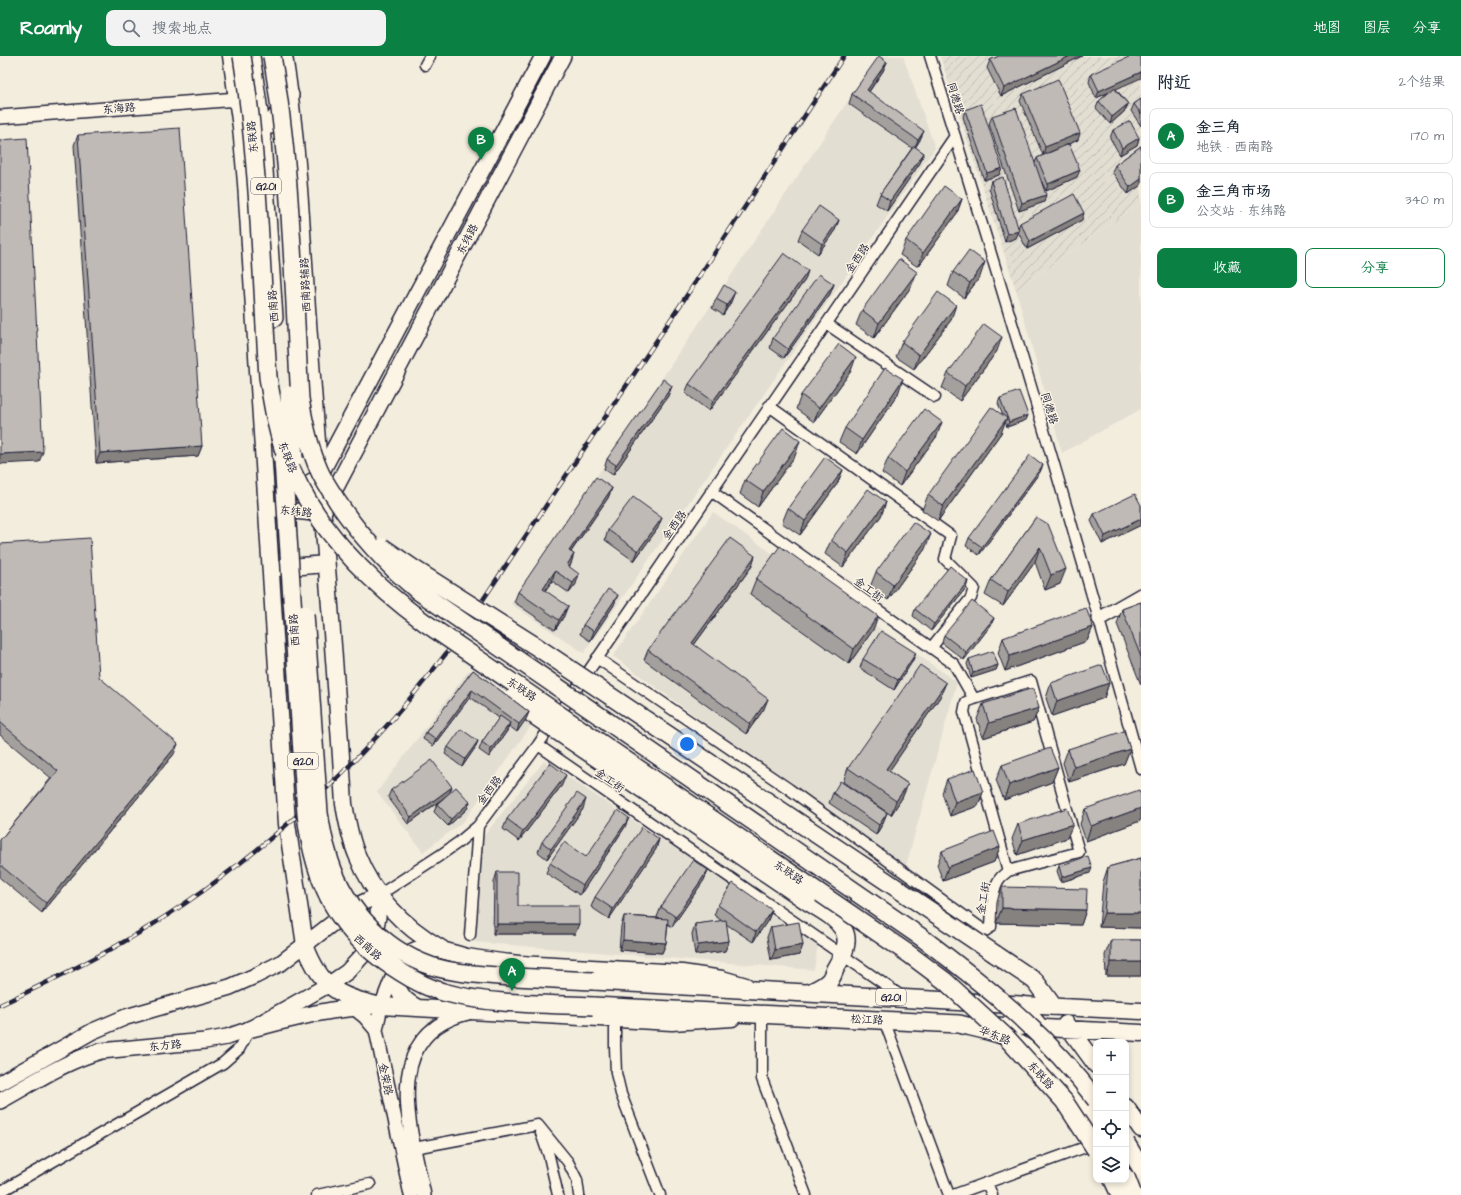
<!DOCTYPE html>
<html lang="zh">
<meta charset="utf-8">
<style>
:root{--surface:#fff;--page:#f2f2f3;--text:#1f2937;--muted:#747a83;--line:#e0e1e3;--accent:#0b8043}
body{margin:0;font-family:"Architects Daughter","LXGW WenKai TC",sans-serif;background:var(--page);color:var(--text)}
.controls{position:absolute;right:12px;bottom:12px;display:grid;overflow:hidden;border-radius:8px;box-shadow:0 2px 6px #0003}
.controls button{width:36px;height:36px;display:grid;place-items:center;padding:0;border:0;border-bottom:1px solid var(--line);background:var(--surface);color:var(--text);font:20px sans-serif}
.you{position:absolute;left:687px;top:688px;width:14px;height:14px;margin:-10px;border:3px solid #fff;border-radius:50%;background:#1a73e8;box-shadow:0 0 0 6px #1a73e833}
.badge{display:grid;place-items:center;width:26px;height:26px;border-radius:50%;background:var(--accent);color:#fff;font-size:13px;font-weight:700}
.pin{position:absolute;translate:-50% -33px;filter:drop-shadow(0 1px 2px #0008)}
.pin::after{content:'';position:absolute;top:21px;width:14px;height:12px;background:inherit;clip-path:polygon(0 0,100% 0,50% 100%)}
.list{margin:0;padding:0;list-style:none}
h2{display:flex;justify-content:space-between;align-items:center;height:52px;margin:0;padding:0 16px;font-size:17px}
h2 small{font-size:13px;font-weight:400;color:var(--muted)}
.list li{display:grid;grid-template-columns:26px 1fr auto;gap:12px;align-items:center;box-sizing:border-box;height:56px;margin:0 8px 8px;padding:0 8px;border:1px solid var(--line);border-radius:8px}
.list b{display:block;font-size:15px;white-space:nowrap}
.list p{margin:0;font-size:13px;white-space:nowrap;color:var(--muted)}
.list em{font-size:13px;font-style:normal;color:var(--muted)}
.actions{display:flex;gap:8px;padding:12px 16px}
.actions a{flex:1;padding:9px 0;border:1px solid var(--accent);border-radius:8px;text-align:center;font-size:14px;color:var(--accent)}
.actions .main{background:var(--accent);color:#fff}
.icon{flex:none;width:22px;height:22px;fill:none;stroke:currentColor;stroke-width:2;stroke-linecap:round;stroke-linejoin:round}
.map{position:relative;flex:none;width:1141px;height:1139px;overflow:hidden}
header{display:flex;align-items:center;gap:24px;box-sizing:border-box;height:56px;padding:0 20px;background:var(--accent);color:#fff}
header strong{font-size:19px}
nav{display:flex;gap:22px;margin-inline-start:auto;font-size:14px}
.search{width:280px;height:36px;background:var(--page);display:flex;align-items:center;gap:10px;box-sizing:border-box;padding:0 14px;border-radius:8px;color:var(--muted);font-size:15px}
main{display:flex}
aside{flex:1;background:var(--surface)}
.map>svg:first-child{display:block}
.built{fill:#e3ded2}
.industrial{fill:url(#industrial-furrows)}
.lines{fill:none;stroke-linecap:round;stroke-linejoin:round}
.minor-casing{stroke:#22223b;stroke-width:13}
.tertiary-casing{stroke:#22223b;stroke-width:16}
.secondary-casing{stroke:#22223b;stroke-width:18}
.primary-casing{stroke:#22223b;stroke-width:19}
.trunk-casing{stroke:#22223b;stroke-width:20}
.minor{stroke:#fcf5e5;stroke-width:10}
.tertiary{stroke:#fcf5e5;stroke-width:13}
.secondary{stroke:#fcf5e5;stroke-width:15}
.primary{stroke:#fcf5e5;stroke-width:16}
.trunk{stroke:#fcf5e5;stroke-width:17}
.rail-casing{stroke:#22223b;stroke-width:4.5}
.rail{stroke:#fcf5e5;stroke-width:3;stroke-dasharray:9;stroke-linecap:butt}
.trunk-bridge-casing{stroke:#22223b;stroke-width:20;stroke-linecap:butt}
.trunk-bridge{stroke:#fcf5e5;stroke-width:17}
.wall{fill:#a4a09d;stroke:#22223b}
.shaded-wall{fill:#86827f;stroke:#22223b}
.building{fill:#bfbab6;stroke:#22223b}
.labels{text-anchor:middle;stroke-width:3;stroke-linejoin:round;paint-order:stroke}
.shield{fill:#fcf5e5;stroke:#63616e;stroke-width:1}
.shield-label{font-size:10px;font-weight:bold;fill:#22223b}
.street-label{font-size:11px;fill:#22223b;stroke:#fcf5e5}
</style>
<header>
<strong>Roamly</strong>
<div class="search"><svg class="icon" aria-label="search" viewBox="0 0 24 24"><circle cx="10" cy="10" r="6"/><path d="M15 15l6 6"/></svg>搜索地点</div>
<nav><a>地图</a><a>图层</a><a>分享</a></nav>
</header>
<main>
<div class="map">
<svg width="1141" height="1139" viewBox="0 0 1141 1139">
<defs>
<pattern id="industrial-furrows" width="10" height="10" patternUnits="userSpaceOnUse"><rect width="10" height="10" fill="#e3ded2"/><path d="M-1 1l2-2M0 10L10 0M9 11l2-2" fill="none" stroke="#c2beb5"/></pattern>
</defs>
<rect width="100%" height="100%" fill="#f3edde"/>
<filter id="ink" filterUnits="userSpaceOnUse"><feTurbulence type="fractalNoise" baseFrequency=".025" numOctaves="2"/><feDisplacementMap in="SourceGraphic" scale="8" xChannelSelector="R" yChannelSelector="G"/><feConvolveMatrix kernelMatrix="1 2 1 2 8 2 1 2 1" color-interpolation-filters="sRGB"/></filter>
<g filter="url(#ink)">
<path class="built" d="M878,0H903L935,92L584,597L511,548Z
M1141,147V353L1062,397L1016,234Z
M713,456L957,626L905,813L613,600Z
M469,614L535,664L464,765L423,796L377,736Z
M544,705L818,888L814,914L474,886L478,787Z"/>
<path class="industrial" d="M940,0H1141V147L1016,234Z"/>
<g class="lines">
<defs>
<path id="minor" d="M930,0C1004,237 1075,474 1141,713
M425,9L430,0
M827,268L935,341
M769,350L951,480L945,503L974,532L971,542L931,592
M597,602L789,733L985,875L991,871C992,858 991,831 1001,821C1003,819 1006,817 1008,815L964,656L966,646L974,643L954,608L711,435
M974,643L1031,625L1079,796L1008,815
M538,689L903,941
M379,839L439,800L459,786L478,770L538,689L955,80
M470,879L478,770
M762,958V1023L806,1139
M615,963V990L616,1017L621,1038L660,1139
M884,964L949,1139
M541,1077L549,1100L558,1139
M414,1092L538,1069L568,1106L577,1124L579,1139
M987,1127L992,1139
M0,1136L223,1007L239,993L250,973
M317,1139L370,1128
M953,1139L1094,1088"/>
<path id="tertiary" d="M0,61L238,43
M1099,563L1141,539
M395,914L381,950L376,974L411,1139
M350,949L365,961L376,974
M424,1139C411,1075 378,979 468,957"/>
<path id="secondary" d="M291,437L319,421L543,0
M267,452L322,458L563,0
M0,1027L93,975L126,961L230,931L255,920L281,907L342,860L362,847L379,839L378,861L374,880L363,899L347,916L328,929L250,973L227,981L205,985L101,995C65,1005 33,1027 0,1045"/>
<path id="primary" d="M231,0L241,71L246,127L287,768L305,889C321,932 337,940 381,950L672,966L732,962
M284,0C300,97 302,195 310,293C321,445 335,597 344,748C347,765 350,783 357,799C373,840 404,871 442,893
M278,512L326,508
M1021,949L1141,955
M418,952C412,949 407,946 403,941C397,934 393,918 397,909C400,903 410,896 416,894C434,889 450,897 467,901C484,904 501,906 519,908L682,917L722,923L746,930
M1066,968L1096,1009
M986,969L1141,977
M250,973C288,964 328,952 368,951
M1126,1051L1141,1073"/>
<path id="trunk" d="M251,0L261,70L274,262
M271,69L290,39
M807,845C819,853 835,860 843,873C851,886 842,901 835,913C834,916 832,921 830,924C825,930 816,934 809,937
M995,898L1035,925L1053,950
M594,925L1021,949L1043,975
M593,950L959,968C975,972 993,975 1009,982C1041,998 1077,1034 1096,1063
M1126,1121L1133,1139
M1113,1124L1120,1139"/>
</defs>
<use href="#minor" class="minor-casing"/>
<use href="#tertiary" class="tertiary-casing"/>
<use href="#secondary" class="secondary-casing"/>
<use href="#primary" class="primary-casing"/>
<use href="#trunk" class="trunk-casing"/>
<use href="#minor" class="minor"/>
<use href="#tertiary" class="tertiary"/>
<use href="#secondary" class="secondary"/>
<use href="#primary" class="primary"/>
<use href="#trunk" class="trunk"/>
<defs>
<path id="rail" d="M0,949C38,931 77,912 113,892C210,838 308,758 381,676C406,649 429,619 452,590L687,239L844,0"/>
</defs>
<use href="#rail" class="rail-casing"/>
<use href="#rail" class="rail"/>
<defs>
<path id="trunk-bridge" d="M242,0C259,106 261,214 268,321C272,346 276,371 284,395C310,467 364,522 424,566L909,898L945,925L1006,981L1064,1045L1096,1094
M272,0C292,113 293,229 300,343C304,367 309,391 319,414C323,424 331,435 337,445C360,480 386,508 418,535L921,881C985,929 1048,979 1096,1044
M289,339L294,402
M283,404L306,758C314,827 338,878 399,915C413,924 427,932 443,936C489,949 545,948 593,950
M382,491L414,513L537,591L995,898
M305,558L319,757C321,770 323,783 327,795C340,846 380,893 431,910C457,918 485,919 512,921C540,922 567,924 594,925
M510,643L807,845
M1126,1087L1141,1112"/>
</defs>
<use href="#trunk-bridge" class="trunk-bridge-casing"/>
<use href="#trunk-bridge" class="trunk-bridge"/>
</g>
<path class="wall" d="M999,0H1082L1001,40L987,12L990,4Z
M887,6L883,15L869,36L920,84L915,92L924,97L920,107L887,155L876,148L880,138L912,92L849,48L852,38Z
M1091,18L1116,33L1128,48L1125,55L1110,68L1096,52L1099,45L1108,37L1096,42L1089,26Z
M1023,38L1078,84L1069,88L1077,121L1046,135L1042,126L1044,146L1019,155L989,68L992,60L1035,107L1037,102L1064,90L1043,99L1020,45Z
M1141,43V70L1131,55L1134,48Z
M965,54L1002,112L999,119L984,124L963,61Z
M1113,74L1139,82L1137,89L1120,99L1110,82Z
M78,79L202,390L198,400L96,407L74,89Z
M1141,90V129L1128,138L1112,116L1115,109Z
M991,125L1018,172L1020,167L1082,164L1027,193L1018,176L1016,182L1005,186L989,132Z
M962,143L957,157L918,211L900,199L906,184Z
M839,164L835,174L818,198L798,184L802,174Z
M953,216L980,221L964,242L948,230Z
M805,224L709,355L685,337L689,328Z
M834,228L830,238L784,302L770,292L773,282Z
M911,231L874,282L856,269L862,254Z
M716,243L731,246L723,259L712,252Z
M951,264L914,313L896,301L902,286Z
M997,295L960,345L942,332L948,317Z
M851,315L814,366L796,353L801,339Z
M672,330L668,340L613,419L604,413L607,403Z
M898,338L857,398L839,386L845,372Z
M1000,342L1028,359L1026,364L1007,371L1005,365L1001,377L938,465L922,454L928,439L1003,360L998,347Z
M937,380L900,430L882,417L888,402Z
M795,400L758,451L740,438L745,424Z
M1043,409L1040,416L979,499L966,490L969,482Z
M843,414L837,428L800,479L782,467L788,452Z
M612,432L608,442L571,496V508L569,511L576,528L569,537L552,525L545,535L564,560L555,574L514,546L518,536Z
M886,446L881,460L843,511L825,498L831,484Z
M1141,449V469L1102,488L1091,465L1094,458Z
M1036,461L1060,528L1045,534L1035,506L1003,550L985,539L991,524Z
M658,472L634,505L605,484L608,474Z
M0,488L99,621L174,698L42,857L0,822V784L51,722L0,679Z
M925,493L888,544L870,531L876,516Z
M752,510L694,589L764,653L746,678L644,604L648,594Z
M756,523L873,574L849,608L750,538Z
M968,525L966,532L931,575L913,560L915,553Z
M1141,546V629L1117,568L1122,553Z
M614,549L590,585L580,578L583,569Z
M994,562L991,569L964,604L942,587L944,579Z
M1093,571L1087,585L1005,615L998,597L1003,582Z
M916,597L912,606L894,634L860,612L863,603Z
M969,603L998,609L996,614L971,622L967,608Z
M473,614L529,656L526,663L517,676L509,670L507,675L489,701L479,694L482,686L499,662L470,641L433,690L423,683L426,676Z
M1051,627H1109L1104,642L1052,660L1046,642Z
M940,641L889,715L908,728L902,742L891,759L843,726L848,712Z
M983,648L1039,652L1033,666L983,682L977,663Z
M478,685L475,692L462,711L445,698L448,691Z
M1068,693H1130L1124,708L1069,726L1063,707Z
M1002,709L1058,711L1052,726L1004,744L996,724Z
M947,723L983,736L978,750L950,760L942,737Z
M562,729L519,785L503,773L507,763Z
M391,734L450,737L470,746L467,753L448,770L434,756L437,748L444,742L408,768L388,741Z
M833,737L883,767L876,779L829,747Z
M583,753L547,803L538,796L542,786Z
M1085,753L1140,765L1086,785L1080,768Z
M1018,768L1067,782L1017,799L1012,783Z
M625,771L580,839L546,817L550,807L586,801Z
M659,783L656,793L609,863L591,851L595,841Z
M1000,791L994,806L943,825L937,809L942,795Z
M1141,802V872L1099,871L1103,826L1108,811Z
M1059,810L1090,817L1061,826L1057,815Z
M708,814L704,824L672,871L668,868L666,887L662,897L619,894L621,870L624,860L660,862L657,861L661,851Z
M497,816L518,850L575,878H493L494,826Z
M1002,831L1086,854L1081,869L996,867L997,845Z
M718,849L772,854L768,864L753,886L726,868L729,885L725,895L695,899L692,878L695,868L722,865L714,859Z
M771,871L803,889L799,899L771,904L767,881Z
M1111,884H1141V920H1106L1105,899Z"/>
<path class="shaded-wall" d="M1070,0H1082L1001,40L1004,32Z
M887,6L883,15L863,44L867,34Z
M1141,16V22L1096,42L1099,35Z
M1128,48L1125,55L1110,68L1112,61Z
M924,75L920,84L914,93L918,84Z
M1080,77L1078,84L1043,99L1045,91Z
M1139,82L1137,89L1120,99L1122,92Z
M924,97L920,107L887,155L890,145Z
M1002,112L999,119L984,124L987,117Z
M1080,114L1077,121L1046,135L1048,128Z
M1141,123V129L1128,138L1130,131Z
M1046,139L1044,146L1019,155L1022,147Z
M962,143L957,157L918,211L923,197Z
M1084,157L1082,164L1027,193L1030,185Z
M839,164L835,174L818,198L822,188Z
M1019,175L1016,182L1005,186L1007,178Z
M985,206L980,221L964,242L970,227Z
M808,215L805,224L709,355L713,345Z
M917,216L911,231L874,282L879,267Z
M834,228L830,238L784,302L788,293Z
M735,236L731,246L723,259L727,249Z
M956,249L951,264L914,313L919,299Z
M1002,281L997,295L960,345L965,330Z
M856,301L851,315L814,366L819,352Z
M903,323L898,338L857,398L862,384Z
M672,330L668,340L613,419L616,409Z
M1028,359L1026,364L1007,371L1009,366Z
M1007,362L1001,377L938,465L943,450Z
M942,366L937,380L900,430L905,416Z
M800,385L795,400L758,451L763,436Z
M202,390L198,400L96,407L100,397Z
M43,396L39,406L0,408V398Z
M1043,409L1040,416L979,499L982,491Z
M843,414L837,428L800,479L805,465Z
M612,432L608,442L565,504L569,495Z
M886,446L881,460L843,511L848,497Z
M662,462L658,472L634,505L638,495Z
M1141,463V469L1102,488L1105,480Z
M931,478L925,493L888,544L893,529Z
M1040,491L1035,506L1003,550L1008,536Z
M574,498L571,508L563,519L567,509Z
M755,500L752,510L688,597L692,587Z
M1066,513L1060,528L1045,534L1051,519Z
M555,515L552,525L539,543L543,533Z
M579,518L576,528L569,537L573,527Z
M968,525L966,532L931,575L934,568Z
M618,539L614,549L590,585L594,575Z
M568,550L564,560L555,574L559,564Z
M878,560L873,574L849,608L854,593Z
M994,562L991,569L964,604L966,596Z
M1093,571L1087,585L1005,615L1010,600Z
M916,597L912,606L894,634L898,624Z
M998,609L996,614L971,622L973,617Z
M946,627L940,641L881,727L886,713Z
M1109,627L1104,642L1052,660L1057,645Z
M472,634L470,641L433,690L436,683Z
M768,643L764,653L746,678L750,668Z
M1039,652L1033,666L983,682L989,667Z
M529,656L526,663L517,676L519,668Z
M510,667L507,675L489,701L491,693Z
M478,685L475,692L462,711L465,703Z
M178,688L174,698L42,857L46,847Z
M1130,693L1124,708L1069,726L1074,711Z
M1058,711L1052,726L1004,744L1009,729Z
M566,719L562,729L519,785L523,775Z
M908,728L902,742L891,759L896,745Z
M452,731L449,738L408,768L411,761Z
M983,736L978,750L950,760L955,746Z
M586,743L583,753L547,803L551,793Z
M470,746L467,753L448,770L451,763Z
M1141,752V762L1140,765L1086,785L1091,770Z
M887,757L883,767L876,779L879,769Z
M629,762L625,771L580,839L583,829Z
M1073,768L1067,782L1017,799L1023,784Z
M659,783L656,793L609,863L613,853Z
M1000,791L994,806L943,825L948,811Z
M1092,812L1090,817L1061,826L1062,821Z
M708,814L704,824L672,871L676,861Z
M1002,852L1086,854L1081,869L996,867Z
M772,854L768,864L753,886L756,876Z
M1104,857H1141V872L1099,871Z
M497,868H579L575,878H493Z
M623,884L666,887L662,897L619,894Z
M729,885L725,895L695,899L698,889Z
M803,889L799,899L771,904L775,894Z
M1111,906H1141V920H1106Z"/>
<path class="building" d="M879,0L887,6L867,34L924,75L918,84L852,38Z
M999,0H1070L1004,32L990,4Z
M1131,0H1141V16L1099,35L1091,18Z
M1058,23L1080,77L1045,91L1023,38Z
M1114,32L1128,48L1112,61L1099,45Z
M1141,43V58L1134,48Z
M981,48L1002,112L987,117L965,54Z
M1016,52L1046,139L1022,147L992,60Z
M1130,65L1139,82L1122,92L1113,74Z
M180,72L202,390L100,397L78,79Z
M27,82L43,396L0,398V84Z
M1069,88L1080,114L1048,128L1037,102Z
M914,90L924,97L890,145L880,138Z
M1141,90V123L1130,131L1115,109Z
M1003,121L1019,175L1007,178L991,125Z
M944,130L962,143L923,197L906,184Z
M1074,138L1084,157L1030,185L1020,167Z
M819,150L839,164L822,188L802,174Z
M969,194L985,206L970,227L953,216Z
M784,197L808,215L713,345L689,328Z
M899,203L917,216L879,267L862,254Z
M819,218L834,228L788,293L773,282Z
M724,229L735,236L727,249L716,243Z
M938,236L956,249L919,299L902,286Z
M984,268L1002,281L965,330L948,317Z
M839,288L856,301L819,352L801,339Z
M885,312L903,323L862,384L845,372Z
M663,323L672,330L616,409L607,403Z
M1019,335L1028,359L1009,366L1000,342Z
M991,351L1007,362L943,450L928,439Z
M924,353L942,366L905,416L888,402Z
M783,372L800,385L763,436L745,424Z
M1030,399L1043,409L982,491L969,482Z
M825,401L843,414L805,465L788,452Z
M596,421L612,432L569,495L574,498L567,509L579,518L573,527L555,515L543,533L568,550L559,564L518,536Z
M868,433L886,446L848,497L831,484Z
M1135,438L1141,449V463L1105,480L1094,458Z
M633,441L662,462L638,495L608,474Z
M1036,461L1048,468L1066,513L1051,519L1040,491L1008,536L991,524Z
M913,466L931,478L893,529L876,516Z
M90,482L99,621L178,688L46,847L0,809V784L58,715L1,667H0V488Z
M730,482L755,500L692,587L768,643L750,668L648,594Z
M780,490L878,560L854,593L756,523Z
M950,510L968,525L934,568L915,553Z
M608,533L618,539L594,575L583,569Z
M972,545L994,562L966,596L944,579Z
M1141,546V601L1122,553Z
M1086,552L1093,571L1010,600L1003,582Z
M881,575L916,597L898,624L863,603Z
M993,595L998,609L973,617L969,603Z
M920,609L946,627L886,713L908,728L896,745L848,712Z
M1102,609L1109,627L1057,645L1051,627Z
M473,614L529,656L519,668L472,634L436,683L426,676Z
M1033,632L1039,652L989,667L983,648Z
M500,660L510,667L491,693L482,686Z
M461,673L478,685L465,703L448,691Z
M1124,675L1130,693L1074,711L1068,693Z
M1050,692L1058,711L1009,729L1002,709Z
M432,704L452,731L411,761L391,734Z
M550,707L566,719L523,775L507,763Z
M975,713L983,736L955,746L947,723Z
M840,725L887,757L879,769L833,737Z
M456,731L470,746L451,763L437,748Z
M1139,734L1141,739V752L1091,770L1085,753Z
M577,737L586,743L551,793L542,786Z
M1067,752L1073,768L1023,784L1018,768Z
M618,754L629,762L583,829L550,807L564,786L586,801Z
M642,771L659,783L613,853L595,841Z
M994,775L1000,791L948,811L942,795Z
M1088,800L1092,812L1062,821L1059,810Z
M1141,802V857H1104L1108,811Z
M693,804L708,814L676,861L661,851Z
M497,816H518V850H579V868H497Z
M733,827L772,854L756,876L718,849Z
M1002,831L1087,833L1086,854L1002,852Z
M624,860L668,863L666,887L623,884Z
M726,864L729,885L698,889L695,868Z
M799,866L803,889L775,894L771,871Z
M1111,884H1141V906H1111Z"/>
</g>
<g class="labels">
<g class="shield">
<rect x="251" y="122" width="30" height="16" rx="3"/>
<rect x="288" y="697" width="30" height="16" rx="3"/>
<rect x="876" y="933" width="30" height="16" rx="3"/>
</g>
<g class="shield-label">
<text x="266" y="134">G201</text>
<text x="303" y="709">G201</text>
<text x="891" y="945">G201</text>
</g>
<g class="street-label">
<text transform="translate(956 42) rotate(73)" y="4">同德路</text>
<text transform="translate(119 52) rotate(-4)" y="4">东海路</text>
<text transform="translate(252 81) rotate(-95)" y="4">东联路</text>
<text transform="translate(467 183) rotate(-62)" y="4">东纬路</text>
<text transform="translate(857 202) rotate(-56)" y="4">金西路</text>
<text transform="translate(305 229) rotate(-93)" y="4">西南路辅路</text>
<text transform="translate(273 250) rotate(-94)" y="4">西南路</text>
<text transform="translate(1050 352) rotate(73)" y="4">同德路</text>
<text transform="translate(288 401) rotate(69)" y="4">东联路</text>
<text transform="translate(296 455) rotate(6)" y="4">东纬路</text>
<text transform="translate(674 469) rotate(-55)" y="4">金西路</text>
<text transform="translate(869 533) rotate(36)" y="4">金工街</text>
<text transform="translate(294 574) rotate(-94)" y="4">西南路</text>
<text transform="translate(522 633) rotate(34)" y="4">东联路</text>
<text transform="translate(610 724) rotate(35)" y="4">金工街</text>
<text transform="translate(489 734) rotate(-53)" y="4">金西路</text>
<text transform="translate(789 816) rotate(34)" y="4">东联路</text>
<text transform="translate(983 842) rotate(-80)" y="4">金工街</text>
<text transform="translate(368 891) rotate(42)" y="4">西南路</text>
<text transform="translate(867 963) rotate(3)" y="4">松江路</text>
<text transform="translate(995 979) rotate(21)" y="4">华东路</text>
<text transform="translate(165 989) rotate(-6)" y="4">东方路</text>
<text transform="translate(1041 1019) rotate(48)" y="4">东联路</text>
<text transform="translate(386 1023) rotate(78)" y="4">金荣路</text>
</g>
</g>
</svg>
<div class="controls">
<button>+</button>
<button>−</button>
<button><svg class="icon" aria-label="locate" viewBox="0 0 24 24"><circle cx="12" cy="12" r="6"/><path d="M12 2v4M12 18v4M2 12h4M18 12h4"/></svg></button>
<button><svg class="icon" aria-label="layers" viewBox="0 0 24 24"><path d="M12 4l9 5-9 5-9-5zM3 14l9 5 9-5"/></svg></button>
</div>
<div class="you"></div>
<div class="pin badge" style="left:512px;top:935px">A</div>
<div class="pin badge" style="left:481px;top:104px">B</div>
</div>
<aside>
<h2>附近<small>2个结果</small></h2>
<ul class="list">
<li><span class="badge">A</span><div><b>金三角</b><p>地铁 · 西南路</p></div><em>170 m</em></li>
<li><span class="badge">B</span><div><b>金三角市场</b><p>公交站 · 东纬路</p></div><em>340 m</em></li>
</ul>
<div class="actions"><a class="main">收藏</a><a>分享</a></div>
</aside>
</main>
